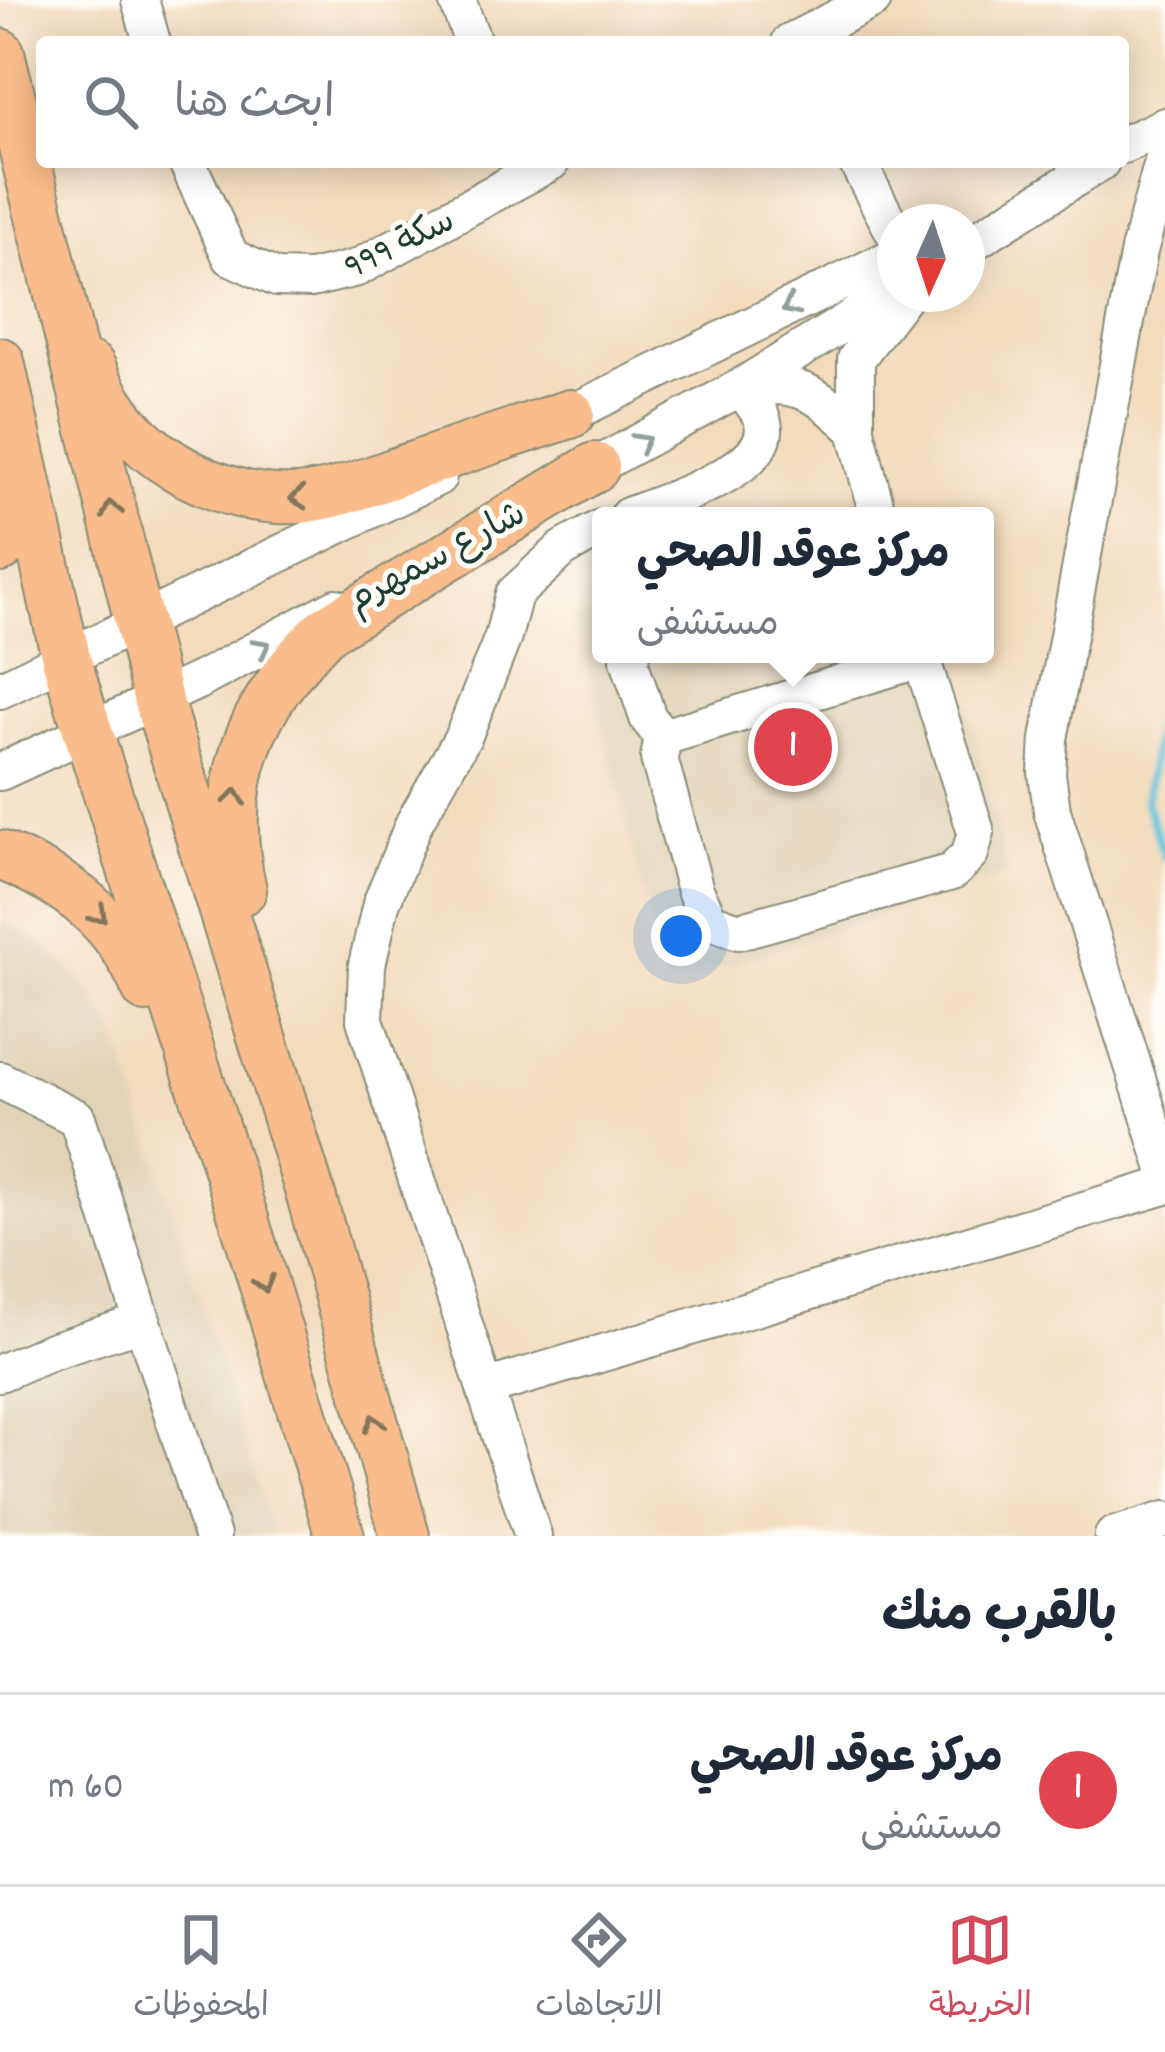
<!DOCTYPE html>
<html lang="ar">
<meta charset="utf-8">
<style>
:root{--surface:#fff;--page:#f6f6f7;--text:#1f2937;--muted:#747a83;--line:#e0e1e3;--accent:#d1495b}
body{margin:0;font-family:Dekko,"Playpen Sans Arabic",sans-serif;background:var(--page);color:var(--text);direction:rtl}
.compass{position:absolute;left:877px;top:204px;width:108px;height:108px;border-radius:50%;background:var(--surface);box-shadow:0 6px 30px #0003;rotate:183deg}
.you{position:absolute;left:681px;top:936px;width:42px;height:42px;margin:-30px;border:9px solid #fff;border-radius:50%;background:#1a73e8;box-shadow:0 0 0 18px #1a73e833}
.badge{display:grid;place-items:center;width:78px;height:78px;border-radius:50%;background:var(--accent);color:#fff;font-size:39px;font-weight:700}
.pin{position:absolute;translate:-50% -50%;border:6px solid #fff;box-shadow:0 3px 12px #0006}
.popup{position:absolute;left:592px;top:507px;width:402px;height:156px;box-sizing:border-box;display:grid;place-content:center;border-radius:12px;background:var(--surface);filter:drop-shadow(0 3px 9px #0005);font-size:39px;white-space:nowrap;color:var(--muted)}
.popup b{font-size:45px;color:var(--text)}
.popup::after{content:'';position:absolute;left:50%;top:100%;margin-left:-24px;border:24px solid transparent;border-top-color:var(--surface)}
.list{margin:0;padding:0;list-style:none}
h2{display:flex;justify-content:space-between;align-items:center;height:156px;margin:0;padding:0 48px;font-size:51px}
h2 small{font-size:39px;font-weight:400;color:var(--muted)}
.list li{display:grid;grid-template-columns:78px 1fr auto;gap:36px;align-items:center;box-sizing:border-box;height:192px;padding:0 48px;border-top:3px solid var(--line)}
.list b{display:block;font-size:45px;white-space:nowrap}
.list p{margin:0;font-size:39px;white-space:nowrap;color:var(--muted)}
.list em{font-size:39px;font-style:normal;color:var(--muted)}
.icon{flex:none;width:66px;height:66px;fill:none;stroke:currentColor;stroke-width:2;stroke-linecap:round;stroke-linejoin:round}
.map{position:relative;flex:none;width:1165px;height:1536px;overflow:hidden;direction:ltr}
.search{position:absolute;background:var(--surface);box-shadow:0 6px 30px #0003;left:36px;right:36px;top:36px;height:132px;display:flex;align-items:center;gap:30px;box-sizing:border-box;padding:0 42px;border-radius:12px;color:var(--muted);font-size:45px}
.sheet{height:348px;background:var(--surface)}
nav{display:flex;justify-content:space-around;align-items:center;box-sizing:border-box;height:168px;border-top:3px solid var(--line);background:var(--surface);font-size:33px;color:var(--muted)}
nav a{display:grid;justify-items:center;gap:6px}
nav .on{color:var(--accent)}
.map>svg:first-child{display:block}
.built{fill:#e1d3b5}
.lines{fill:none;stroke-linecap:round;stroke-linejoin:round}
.stream{stroke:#5dc3da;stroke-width:8}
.minor-casing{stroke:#898c78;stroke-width:40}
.major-casing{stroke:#898c78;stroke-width:52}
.minor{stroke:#fff;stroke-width:36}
.major{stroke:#f9bc8a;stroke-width:48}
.oneway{stroke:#8f9e9a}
.oneway2{stroke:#81765b}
.labels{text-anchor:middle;stroke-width:10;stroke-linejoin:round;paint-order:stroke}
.street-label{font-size:36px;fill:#1f3d34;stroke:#fdfcf7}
</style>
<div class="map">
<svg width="1165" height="1536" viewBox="0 0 1165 1536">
<rect width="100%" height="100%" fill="#fdfcf7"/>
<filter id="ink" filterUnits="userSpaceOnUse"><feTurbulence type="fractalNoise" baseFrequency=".00833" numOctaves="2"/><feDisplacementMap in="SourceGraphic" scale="24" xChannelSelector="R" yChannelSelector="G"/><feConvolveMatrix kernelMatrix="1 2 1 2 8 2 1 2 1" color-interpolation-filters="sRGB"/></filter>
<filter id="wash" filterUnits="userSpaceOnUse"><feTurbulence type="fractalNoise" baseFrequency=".004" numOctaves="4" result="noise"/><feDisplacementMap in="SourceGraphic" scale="48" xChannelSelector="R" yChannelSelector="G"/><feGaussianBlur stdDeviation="2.7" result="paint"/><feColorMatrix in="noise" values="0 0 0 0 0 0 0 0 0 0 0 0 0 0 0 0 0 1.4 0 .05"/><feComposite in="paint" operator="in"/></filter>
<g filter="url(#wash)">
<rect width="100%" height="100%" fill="#f3dbbb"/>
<path class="built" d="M601,612V654H956L1008,875L666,985L576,619Z
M0,921L43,943L86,986L115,1031L274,1536H0Z"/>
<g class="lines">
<path class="stream" d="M1165,671L1146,802L1165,858"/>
</g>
</g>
<g filter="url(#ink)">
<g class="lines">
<defs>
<path id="minor" d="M140,0L152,42
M457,0L473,42
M790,42L873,0
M1123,145L1165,126
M1165,154L1139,251L1049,739L1047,773L1052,811L1165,1166
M187,162L231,257L276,278L311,279L357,268L551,162
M857,162L895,234
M967,246L1101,162
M547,425L895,256
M574,478L741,387L895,291
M628,516C661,503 780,468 762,419C758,408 747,397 741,387C803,383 811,389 856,430
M878,516L856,430V359L903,297
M632,654L629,660L648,718L663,737L921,659
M0,690L438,477
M663,737L659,758L695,890L710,921L739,931L952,872L970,854L976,832L920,654
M0,772L202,679L336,607
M0,1080L77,1118L212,1536
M0,1373L51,1351L143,1322
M485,1388L1165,1186
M533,1536L365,1020L367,965L381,904L414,823L464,735L503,637L514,594L563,549L601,528
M1113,1536L1165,1520"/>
<path id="major" d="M0,53L158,700L312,1199L405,1536
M0,362L66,658L88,732L244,1219L340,1536
M91,367C108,408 135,442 173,465C205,484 239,497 277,499C323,502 369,481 411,467C464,449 517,431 570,414
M0,548L2,466
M0,855C68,882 117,919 146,988
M242,890C217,782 249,707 325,631L595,467"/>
</defs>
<use href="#minor" class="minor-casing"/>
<use href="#major" class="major-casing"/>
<use href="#minor" class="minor"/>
<use href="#major" class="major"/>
</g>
<defs><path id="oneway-chevron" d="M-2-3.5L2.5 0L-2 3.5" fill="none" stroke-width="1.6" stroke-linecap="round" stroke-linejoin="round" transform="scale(3)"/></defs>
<g class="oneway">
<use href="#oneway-chevron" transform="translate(790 307) rotate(154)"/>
<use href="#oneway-chevron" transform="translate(642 442) rotate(-29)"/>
<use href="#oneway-chevron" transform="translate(262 647) rotate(-28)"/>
</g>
<g class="oneway2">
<use href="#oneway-chevron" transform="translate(298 498) rotate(175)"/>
<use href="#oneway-chevron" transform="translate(111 509) rotate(-103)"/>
<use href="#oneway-chevron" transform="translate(235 797) rotate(-83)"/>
<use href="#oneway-chevron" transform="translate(99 915) rotate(44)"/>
<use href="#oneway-chevron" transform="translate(264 1284) rotate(73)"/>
<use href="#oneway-chevron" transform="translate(374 1423) rotate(-105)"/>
</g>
</g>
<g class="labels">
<g class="street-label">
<text transform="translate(398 241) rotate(-26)" y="13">سكة 999</text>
<text transform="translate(435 554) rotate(-28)" y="13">شارع سمهرم</text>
</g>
</g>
</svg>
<svg class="compass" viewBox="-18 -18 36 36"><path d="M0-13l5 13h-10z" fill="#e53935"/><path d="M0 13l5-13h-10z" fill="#747a83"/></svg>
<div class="you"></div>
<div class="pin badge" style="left:793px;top:747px;background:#e0444e">1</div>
<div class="popup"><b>مركز عوقد الصحي</b>مستشفى</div>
<div class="search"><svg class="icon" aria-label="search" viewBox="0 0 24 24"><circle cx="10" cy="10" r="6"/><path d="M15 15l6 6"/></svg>ابحث هنا</div>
</div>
<section class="sheet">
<h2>بالقرب منك<small></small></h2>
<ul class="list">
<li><span class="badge" style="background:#e0444e">1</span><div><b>مركز عوقد الصحي</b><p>مستشفى</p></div><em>60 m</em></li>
</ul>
</section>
<nav>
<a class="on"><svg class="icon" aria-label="map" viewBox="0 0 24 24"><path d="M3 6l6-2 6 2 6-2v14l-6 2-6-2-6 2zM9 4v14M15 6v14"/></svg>الخريطة</a>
<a><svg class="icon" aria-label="directions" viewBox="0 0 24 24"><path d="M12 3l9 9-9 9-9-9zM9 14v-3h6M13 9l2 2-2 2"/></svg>الاتجاهات</a>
<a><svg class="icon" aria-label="saved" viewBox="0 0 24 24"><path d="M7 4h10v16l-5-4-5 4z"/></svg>المحفوظات</a>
</nav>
